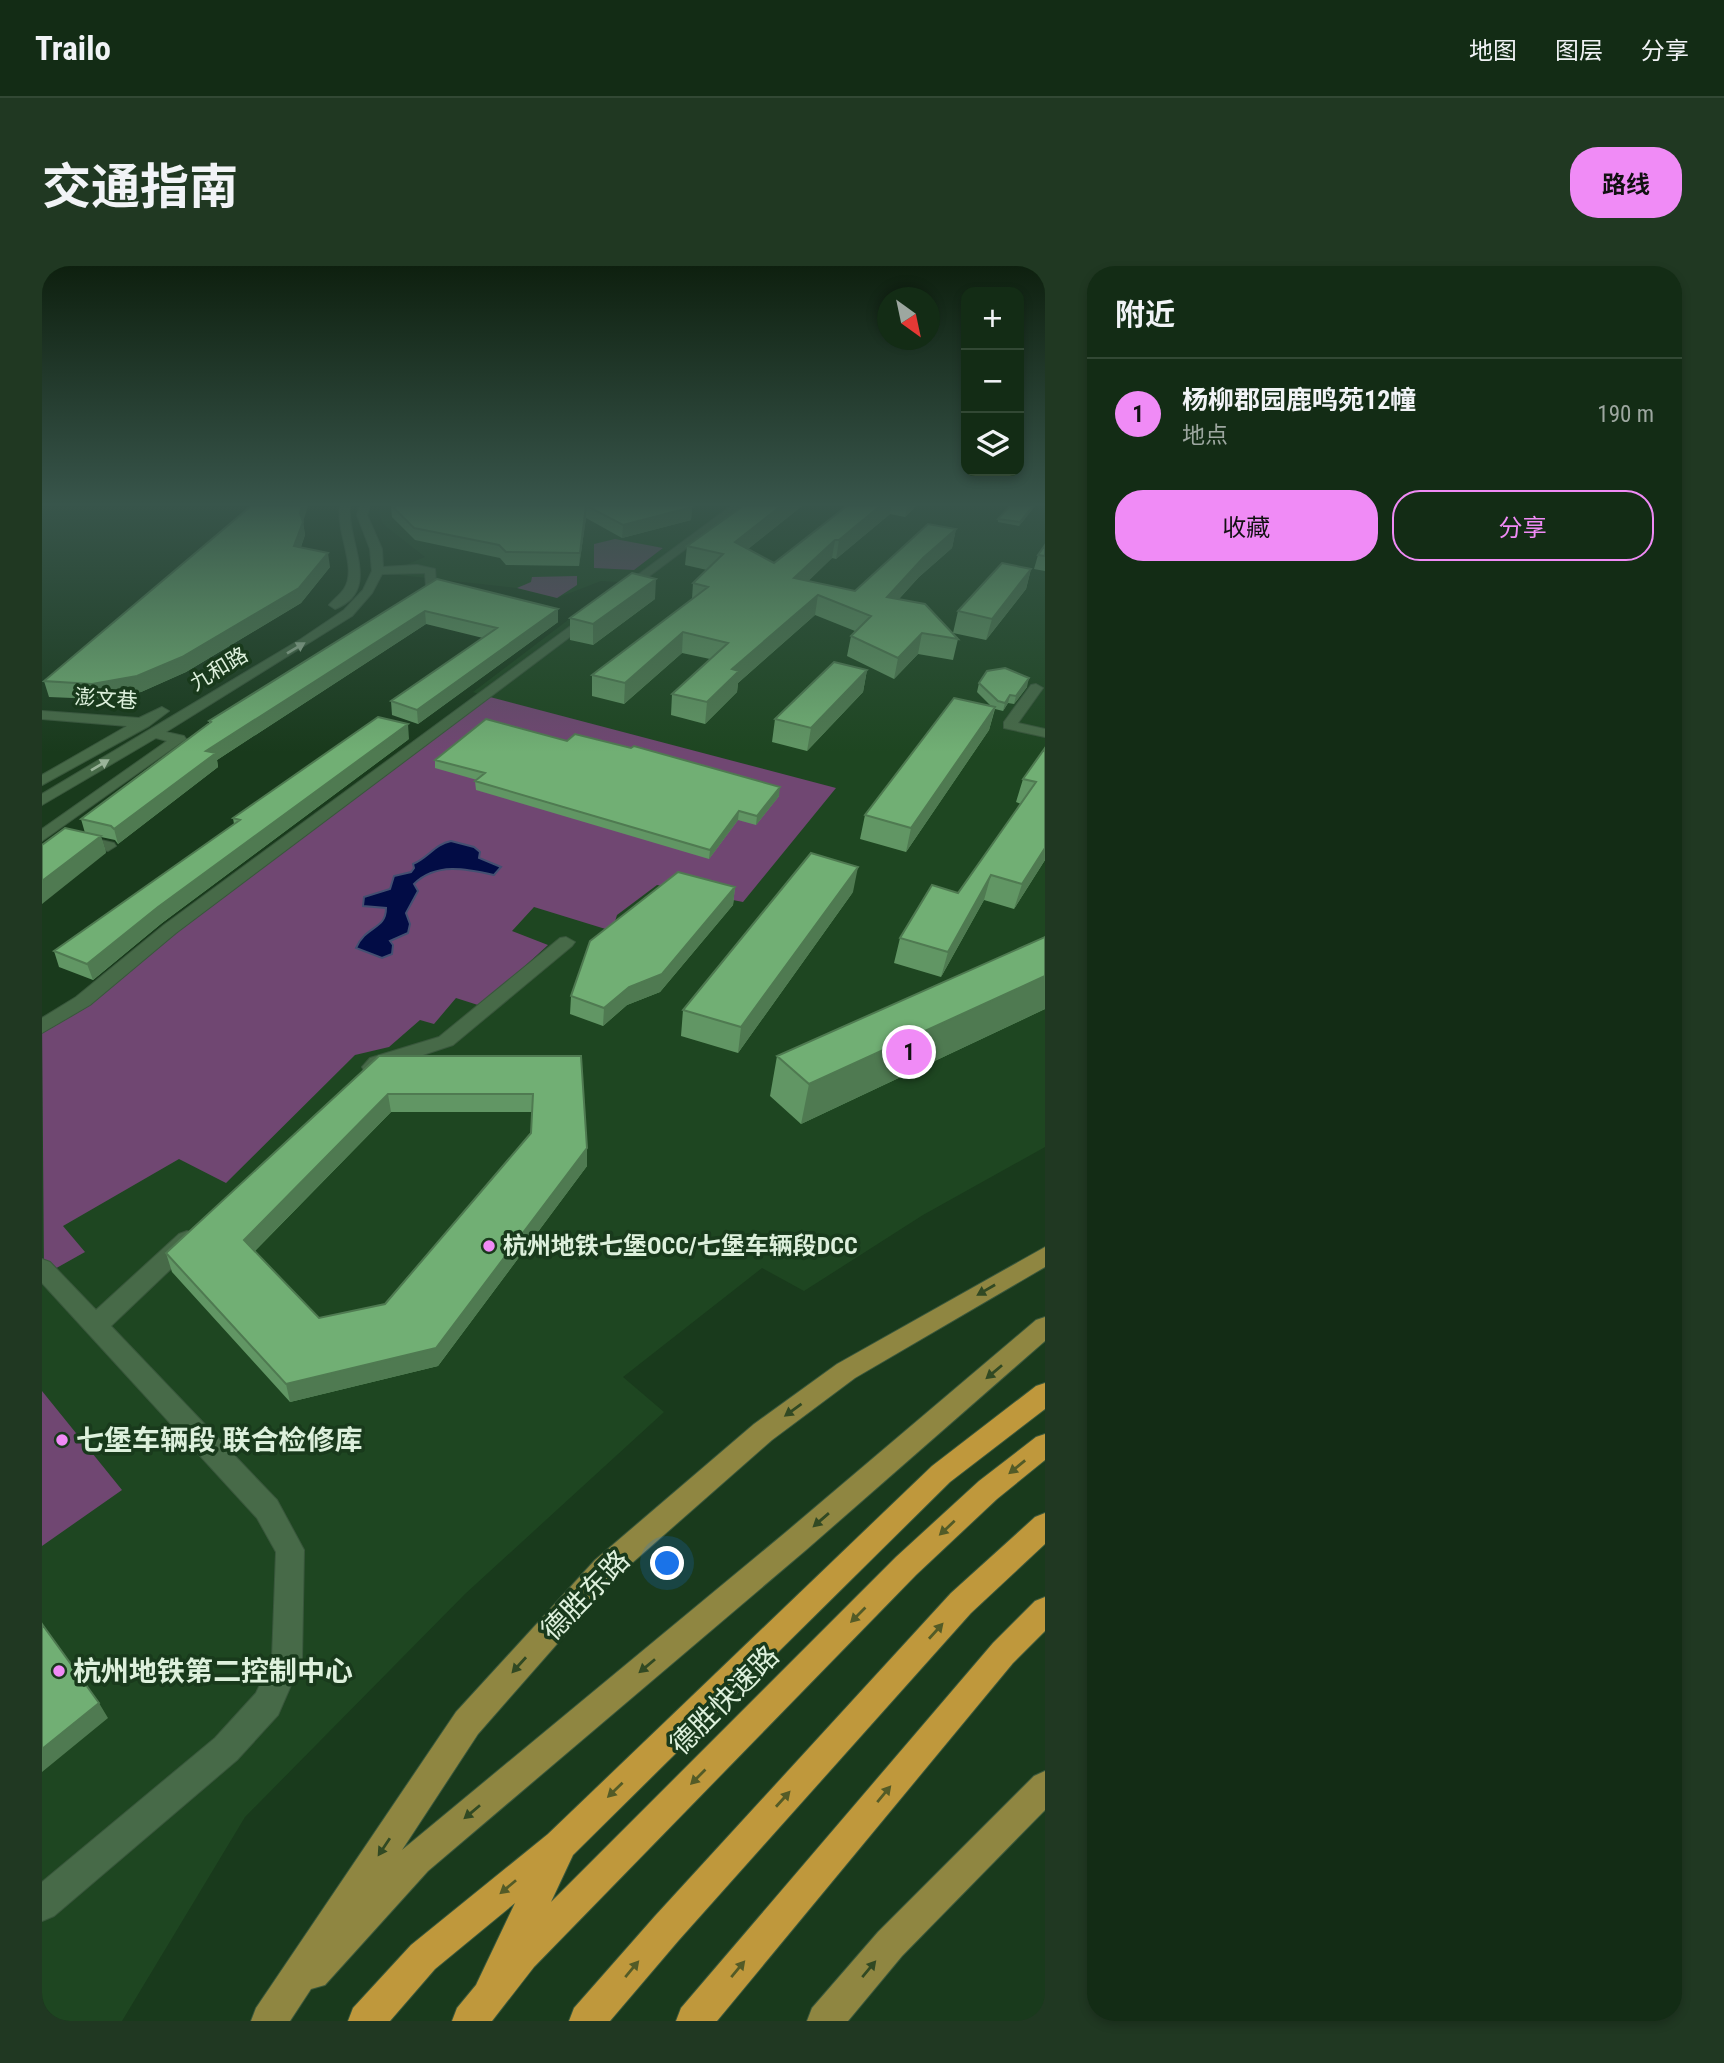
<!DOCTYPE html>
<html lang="zh">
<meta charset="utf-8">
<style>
:root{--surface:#132c15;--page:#203822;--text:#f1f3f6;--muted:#9da7a0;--line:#324834;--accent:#f08bf6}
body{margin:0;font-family:"Roboto Condensed","Noto Sans SC",sans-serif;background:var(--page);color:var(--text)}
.controls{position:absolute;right:21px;top:21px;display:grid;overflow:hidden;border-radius:14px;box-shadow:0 4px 10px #0003}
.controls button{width:63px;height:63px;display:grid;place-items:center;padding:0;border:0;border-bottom:2px solid var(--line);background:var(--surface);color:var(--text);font:35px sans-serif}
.compass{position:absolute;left:835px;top:21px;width:63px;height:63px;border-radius:50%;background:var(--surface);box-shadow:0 4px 10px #0003;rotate:147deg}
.you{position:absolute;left:626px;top:1298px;width:24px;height:24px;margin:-18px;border:5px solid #fff;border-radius:50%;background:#1a73e8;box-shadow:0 0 0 10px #1a73e833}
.badge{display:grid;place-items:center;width:46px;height:46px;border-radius:50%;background:var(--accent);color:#111;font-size:23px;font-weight:700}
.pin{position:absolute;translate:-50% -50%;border:4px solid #fff;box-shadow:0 2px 7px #0006}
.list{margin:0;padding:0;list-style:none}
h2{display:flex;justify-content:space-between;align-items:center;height:91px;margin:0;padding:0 28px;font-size:30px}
h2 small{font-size:23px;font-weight:400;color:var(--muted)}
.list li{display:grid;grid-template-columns:46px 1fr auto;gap:21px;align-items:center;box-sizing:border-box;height:112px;padding:0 28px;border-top:2px solid var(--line)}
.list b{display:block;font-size:26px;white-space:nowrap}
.list p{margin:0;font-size:23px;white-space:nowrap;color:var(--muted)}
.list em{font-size:23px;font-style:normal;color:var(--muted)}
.actions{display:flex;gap:14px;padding:21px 28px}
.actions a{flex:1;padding:16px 0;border:2px solid var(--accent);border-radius:28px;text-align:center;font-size:24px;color:var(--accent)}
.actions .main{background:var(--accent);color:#111}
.icon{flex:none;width:38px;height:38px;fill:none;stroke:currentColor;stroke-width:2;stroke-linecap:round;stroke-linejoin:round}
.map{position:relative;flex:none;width:1003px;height:1755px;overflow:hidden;border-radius:28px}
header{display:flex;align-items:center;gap:42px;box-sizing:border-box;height:98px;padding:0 35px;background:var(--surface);border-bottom:2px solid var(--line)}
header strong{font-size:33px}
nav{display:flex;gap:38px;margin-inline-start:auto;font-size:24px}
.intro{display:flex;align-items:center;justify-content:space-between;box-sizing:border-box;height:168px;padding:0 42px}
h1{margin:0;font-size:49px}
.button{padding:18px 32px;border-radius:28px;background:var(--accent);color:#111;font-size:24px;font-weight:700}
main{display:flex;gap:42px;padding:0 42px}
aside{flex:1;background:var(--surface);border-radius:28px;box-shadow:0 4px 10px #0003}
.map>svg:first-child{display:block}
.built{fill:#1e4621;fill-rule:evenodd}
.green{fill:#704772}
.water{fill:#020c45;stroke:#445072;stroke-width:2}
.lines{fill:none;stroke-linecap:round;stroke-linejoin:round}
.minor-casing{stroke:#39573c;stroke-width:2}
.major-casing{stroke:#39573c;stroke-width:2}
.highway-casing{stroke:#39573c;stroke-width:2}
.minor{fill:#476a48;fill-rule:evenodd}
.major{fill:#8f8641;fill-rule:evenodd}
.highway{fill:#bf983c;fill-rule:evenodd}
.wall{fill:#619664;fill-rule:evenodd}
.shaded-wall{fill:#4f7a51}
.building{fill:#71af74;stroke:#4f7a51;stroke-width:2;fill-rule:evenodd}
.oneway{fill:#9ab499}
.oneway2{fill:#314923}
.oneway3{fill:#535b27}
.poi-dot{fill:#f08bf6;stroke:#193a1c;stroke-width:2.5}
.labels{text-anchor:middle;stroke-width:7;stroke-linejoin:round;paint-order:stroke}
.far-street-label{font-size:21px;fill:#ddf0dc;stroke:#193a1c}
.poi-label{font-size:24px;font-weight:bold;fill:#ddf0dc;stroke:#193a1c;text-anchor:start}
.near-poi-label{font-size:28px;font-weight:bold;fill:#ddf0dc;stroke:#193a1c;text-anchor:start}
.near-street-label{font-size:28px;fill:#ddf0dc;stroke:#193a1c}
</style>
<header>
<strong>Trailo</strong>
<nav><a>地图</a><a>图层</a><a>分享</a></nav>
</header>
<div class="intro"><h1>交通指南</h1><a class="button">路线</a></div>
<main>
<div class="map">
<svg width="1003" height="1755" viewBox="0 0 1003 1755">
<rect width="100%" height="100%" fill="#193a1c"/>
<path class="built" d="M340,240H1003V881L881,949L762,1025L720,1002L581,1111L622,1146L423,1328L203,1551L80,1755H0V752L102,691L447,432L431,426L576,316L559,315L515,332L475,322L357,309L361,300L383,291L341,258L337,247ZM553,277L621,282L592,304L552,302Z"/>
<path class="green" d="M573,273L621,282L592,304L552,302V278Z
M535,310V319L515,332L475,322L489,316L490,311Z
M448,431L794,522L701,636L615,619L575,649L570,665L492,641L470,665L506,679L439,740L414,732L392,758L378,754L347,781L313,789L184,917L137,893L21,960L43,986L2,1009L0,752L102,691Z
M0,1125L80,1224L0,1280Z"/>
<path class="water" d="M409,575L432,581L438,586L437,592L459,601L452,609C425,603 394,596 372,618L376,625L364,647L368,658L366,667L348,675L351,679L350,688L340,692L314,682C324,659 344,664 344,642L321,640L322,631L348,623L352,610L369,606L372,602L371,598C386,592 393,578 409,575Z"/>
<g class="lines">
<defs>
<path id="minor" d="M298,240H308C304,275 341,324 293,343L287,339C292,333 298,329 302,323C316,302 294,268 298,240Z
M318,240H328L325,249L340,283L341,301L375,299L393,303L394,316L417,322V326L384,320L383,307L340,308L330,327L310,350L124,466L142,470L144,473L0,575V563L125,475L114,472L0,539V528L259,373L302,344L321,324L330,305L328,283L315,249Z
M689,240H701L582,329H574V325Z
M549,345L555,349L553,352L134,667L48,739L0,767V752L34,731L122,659Z
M994,418L1001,422L976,457L1003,463V471L962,462V456L989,419Z
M120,441L127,445L107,460L0,519V509L85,460L0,453V445L97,452Z
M33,568L72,577L74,580L66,585L27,576L25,573Z
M524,671L533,676L530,680L411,779L342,802L330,808L323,806L320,801L328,792L397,771L518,672Z
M145,965L153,968L156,974L153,980L69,1060L235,1234L262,1284L260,1394L236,1449L195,1494L12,1650L0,1655V1616L173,1472L214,1427L230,1393L234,1286L215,1252L0,1017V993L8,996L54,1044L137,968Z"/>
<path id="major" d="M1003,981V1001L813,1112L730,1174L573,1312L436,1468L360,1584L744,1266L994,1054L1003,1051V1075L764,1284L386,1605L283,1719L269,1723L248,1755H209L214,1742L414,1446L553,1294L712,1158L795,1098Z
M1003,1505V1544L860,1690L806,1755H765L770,1742L836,1666L992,1510Z"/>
<path id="highway" d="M1003,1117V1143L908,1216L531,1589L509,1636L854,1291L937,1215L994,1171L1003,1168V1194L955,1233L874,1309L492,1701L450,1755H410L415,1742L434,1719L473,1637L393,1703L348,1755H306L311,1742L369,1679L506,1568L890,1200L994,1120Z
M1003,1247V1278L929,1347L637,1674L568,1755H527L532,1742L613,1650L909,1327L993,1251Z
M1003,1331V1365L971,1397L675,1755H634L639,1742L951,1377L993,1335Z"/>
</defs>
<use href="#minor" class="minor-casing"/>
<use href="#major" class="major-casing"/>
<use href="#highway" class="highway-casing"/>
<use href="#minor" class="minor"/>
<use href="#major" class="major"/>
<use href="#highway" class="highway"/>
</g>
<path class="wall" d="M349,240H648L650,241L649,254L580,272L544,252L537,300L464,299L458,292L373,274L350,251Z
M701,240H760L706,283L732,297L804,240H874L863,251L848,248L794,293L790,292L766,315L813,325L914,263L910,282L877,311L857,333L916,373L911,394L876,388L852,413L805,390L809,370L813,365L773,349L696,417L695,426L663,458L629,449L630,428L668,393L640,387L582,438L550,430V409L650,333L651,317L665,304L643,299L645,280Z
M993,240L977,260L956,256V253Z
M261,256L263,269L259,281L288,301L259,337L144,406L99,426L54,433L7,431L2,415Z
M1003,279V305L992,303L996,289Z
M989,303L984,323L944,374L911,367L916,345Z
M395,313L516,356L376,458L350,449L349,435L441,372L384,358L175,494L176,501L76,578L73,574L59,571L64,587L43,567L39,553L167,457V455Z
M613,333L551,379L528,374V352Z
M825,404L821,426L765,485L730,476L733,453Z
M937,417L985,421L972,438L966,437L961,445L953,443L947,464L864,586L818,573L823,549L950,441L935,426Z
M367,473L120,657L51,714L17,701L12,685L192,558L191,552Z
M525,475L737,530L714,559L696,554L667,593L434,524L433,515L435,514L393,502V494Z
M1003,482V594L972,643L942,634L899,711L852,697L858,672L916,627L979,538L974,536L981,513Z
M693,621L691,639L618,726L585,739L561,760L528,748L529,730Z
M811,626L696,787L639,770L641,744Z
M1003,671V743L759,858L728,830L735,790Z
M337,790H539L545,900L396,1100L248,1136L130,1006L124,987ZM349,846H490L489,867L343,1038L277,1052L213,985Z"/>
<path class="shaded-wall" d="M260,240H266L261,256L263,269L254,294L252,280Z
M544,240V252L537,300L538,287Z
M739,240H760L691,295L693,276Z
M838,240H849L848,248L794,293L797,274Z
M865,240H874L863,251Z
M991,240H993L977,260L978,256Z
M650,241L649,254L580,272L581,259Z
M914,263L910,282L877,311L841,350L845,331L881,292Z
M793,274L790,292L749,332L752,312Z
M286,287L288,301L259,337L144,406L99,426L54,433L50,418Z
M989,303L984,323L944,374L950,353Z
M614,313L613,333L551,379V358Z
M776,329L773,349L696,417L695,426L663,458L665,436L690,403Z
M516,343V356L376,458L375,444Z
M383,345L384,358L175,494L176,501L76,578L72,563L164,485Z
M641,366L640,387L582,438L583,417Z
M880,367L876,388L852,413L856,392Z
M825,404L821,426L765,485L769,462Z
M987,412L985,421L972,438L974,430Z
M968,429L966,437L961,445L963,437Z
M953,441L947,464L864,586L869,562Z
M366,458L367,473L120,657L51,714L45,698L116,641Z
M738,521L737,530L714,559L715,550Z
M697,545L696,554L667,593L668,584Z
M59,570L64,587L0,638V615Z
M1003,582V594L972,643L980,618Z
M816,601L811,626L696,787L699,761Z
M949,609L942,634L899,711L906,686Z
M693,621L691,639L618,726L585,739L561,760L562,742Z
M1003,710V743L759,858L767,818Z
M346,828L349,846L206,992L202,974Z
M545,882V900L396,1100L248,1136L244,1118Z
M57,1437L66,1452L0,1506V1483Z"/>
<path class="building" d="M209,240H260L258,247L261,256L252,280L286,287L257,322L140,391L95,410L50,418L2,415Z
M350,240H544L538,287L464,286L457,279L372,262Z
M545,240H648L650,241L581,259Z
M701,240H739L693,276L732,297L805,240H838L797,274H793L752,312L813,325L886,258L914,263L881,292L845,331L883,338L916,373L880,367L856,392L809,370L829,350L776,329L690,403L697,405L665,436L630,428L686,377L641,366L583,417L550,409L666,321L651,317L681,288L645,280Z
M968,240H991L978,256L956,253Z
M1003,279V290L996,289Z
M960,297L989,303L950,353L916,345Z
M590,307L614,313L551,358L528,352Z
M395,313L516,343L375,444L349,435L455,362L383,345L164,485L174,487L72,563L69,560L39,553L169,456L167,455Z
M792,396L825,404L769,462L733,453Z
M963,402L987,412L974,430L968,429L963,437L956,435L937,417L945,405Z
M912,432L953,441L869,562L823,549Z
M336,451L366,458L116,641L45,698L12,685L198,554L191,552Z
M444,453L525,475L533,468L589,482L592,480L738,521L715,550L697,545L668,584L433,515L443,507L393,494Z
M1003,482V582L980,618L949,609L906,686L858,672L890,619L916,627L994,516L981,513Z
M23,562L59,570L0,615V579Z
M769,587L816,601L699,761L641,744Z
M636,606L693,621L620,708L587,721L562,742L529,730L548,675Z
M1003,671V710L767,818L735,790Z
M337,790H539L545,882L394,1082L244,1118L124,987ZM346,828H491L489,867L343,1038L277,1052L202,974Z
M0,1358L57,1437L0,1483Z"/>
<defs><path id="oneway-solid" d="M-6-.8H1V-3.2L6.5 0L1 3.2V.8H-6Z" transform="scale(1.75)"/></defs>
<g class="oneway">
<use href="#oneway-solid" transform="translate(254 382) rotate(-31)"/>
<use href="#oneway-solid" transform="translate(58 499) rotate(-31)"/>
</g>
<g class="oneway2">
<use href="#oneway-solid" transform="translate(944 1024) rotate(150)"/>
<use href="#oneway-solid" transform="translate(952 1106) rotate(140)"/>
<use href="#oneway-solid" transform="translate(751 1144) rotate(144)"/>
<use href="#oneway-solid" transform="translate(779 1254) rotate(139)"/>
<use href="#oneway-solid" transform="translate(477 1399) rotate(132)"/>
<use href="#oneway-solid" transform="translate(605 1400) rotate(140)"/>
<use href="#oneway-solid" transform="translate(430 1546) rotate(140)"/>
<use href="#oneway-solid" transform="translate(342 1581) rotate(124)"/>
<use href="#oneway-solid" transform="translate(827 1703) rotate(-50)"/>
</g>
<g class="oneway3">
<use href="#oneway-solid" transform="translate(975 1201) rotate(141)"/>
<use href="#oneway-solid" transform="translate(905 1262) rotate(137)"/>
<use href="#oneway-solid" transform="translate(816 1349) rotate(135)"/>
<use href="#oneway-solid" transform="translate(894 1365) rotate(-48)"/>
<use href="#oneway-solid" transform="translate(656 1511) rotate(135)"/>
<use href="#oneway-solid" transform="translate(573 1524) rotate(136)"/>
<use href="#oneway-solid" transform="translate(842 1528) rotate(-50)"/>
<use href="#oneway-solid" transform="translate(741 1533) rotate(-48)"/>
<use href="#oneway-solid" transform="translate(466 1621) rotate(140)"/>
<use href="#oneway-solid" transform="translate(590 1703) rotate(-50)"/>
<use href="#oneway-solid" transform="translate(696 1703) rotate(-50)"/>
</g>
<linearGradient id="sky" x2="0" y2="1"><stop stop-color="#0e200f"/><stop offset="0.49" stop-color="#38554b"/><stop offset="1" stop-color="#38554b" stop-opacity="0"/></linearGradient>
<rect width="1003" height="486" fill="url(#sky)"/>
<g class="poi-dot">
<circle cx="447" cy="980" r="7"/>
<circle cx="20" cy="1174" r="7"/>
<circle cx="17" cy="1405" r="7"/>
</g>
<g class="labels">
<g class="far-street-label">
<text transform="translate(177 403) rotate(-31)" y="7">九和路</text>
<text transform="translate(64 433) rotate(4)" y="7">澎文巷</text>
</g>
<g class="poi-label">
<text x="461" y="988">杭州地铁七堡OCC/七堡车辆段DCC</text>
</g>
<g class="near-poi-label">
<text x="34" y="1184">七堡车辆段 联合检修库</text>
<text x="31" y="1415">杭州地铁第二控制中心</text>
</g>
<g class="near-street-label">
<text transform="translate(543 1329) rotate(-46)" y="10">德胜东路</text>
<text transform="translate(682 1434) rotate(-45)" y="10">德胜快速路</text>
</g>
</g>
</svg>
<div class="controls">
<button>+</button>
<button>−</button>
<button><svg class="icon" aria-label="layers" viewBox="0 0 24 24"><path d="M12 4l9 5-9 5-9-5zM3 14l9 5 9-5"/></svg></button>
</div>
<svg class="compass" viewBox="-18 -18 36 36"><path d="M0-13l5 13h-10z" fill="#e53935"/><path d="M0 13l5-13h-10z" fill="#9da7a0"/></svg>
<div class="you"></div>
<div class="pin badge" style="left:867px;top:786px">1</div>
</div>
<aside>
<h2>附近<small></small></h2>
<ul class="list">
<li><span class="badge">1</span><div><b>杨柳郡园鹿鸣苑12幢</b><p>地点</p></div><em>190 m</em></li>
</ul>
<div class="actions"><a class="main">收藏</a><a>分享</a></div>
</aside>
</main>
